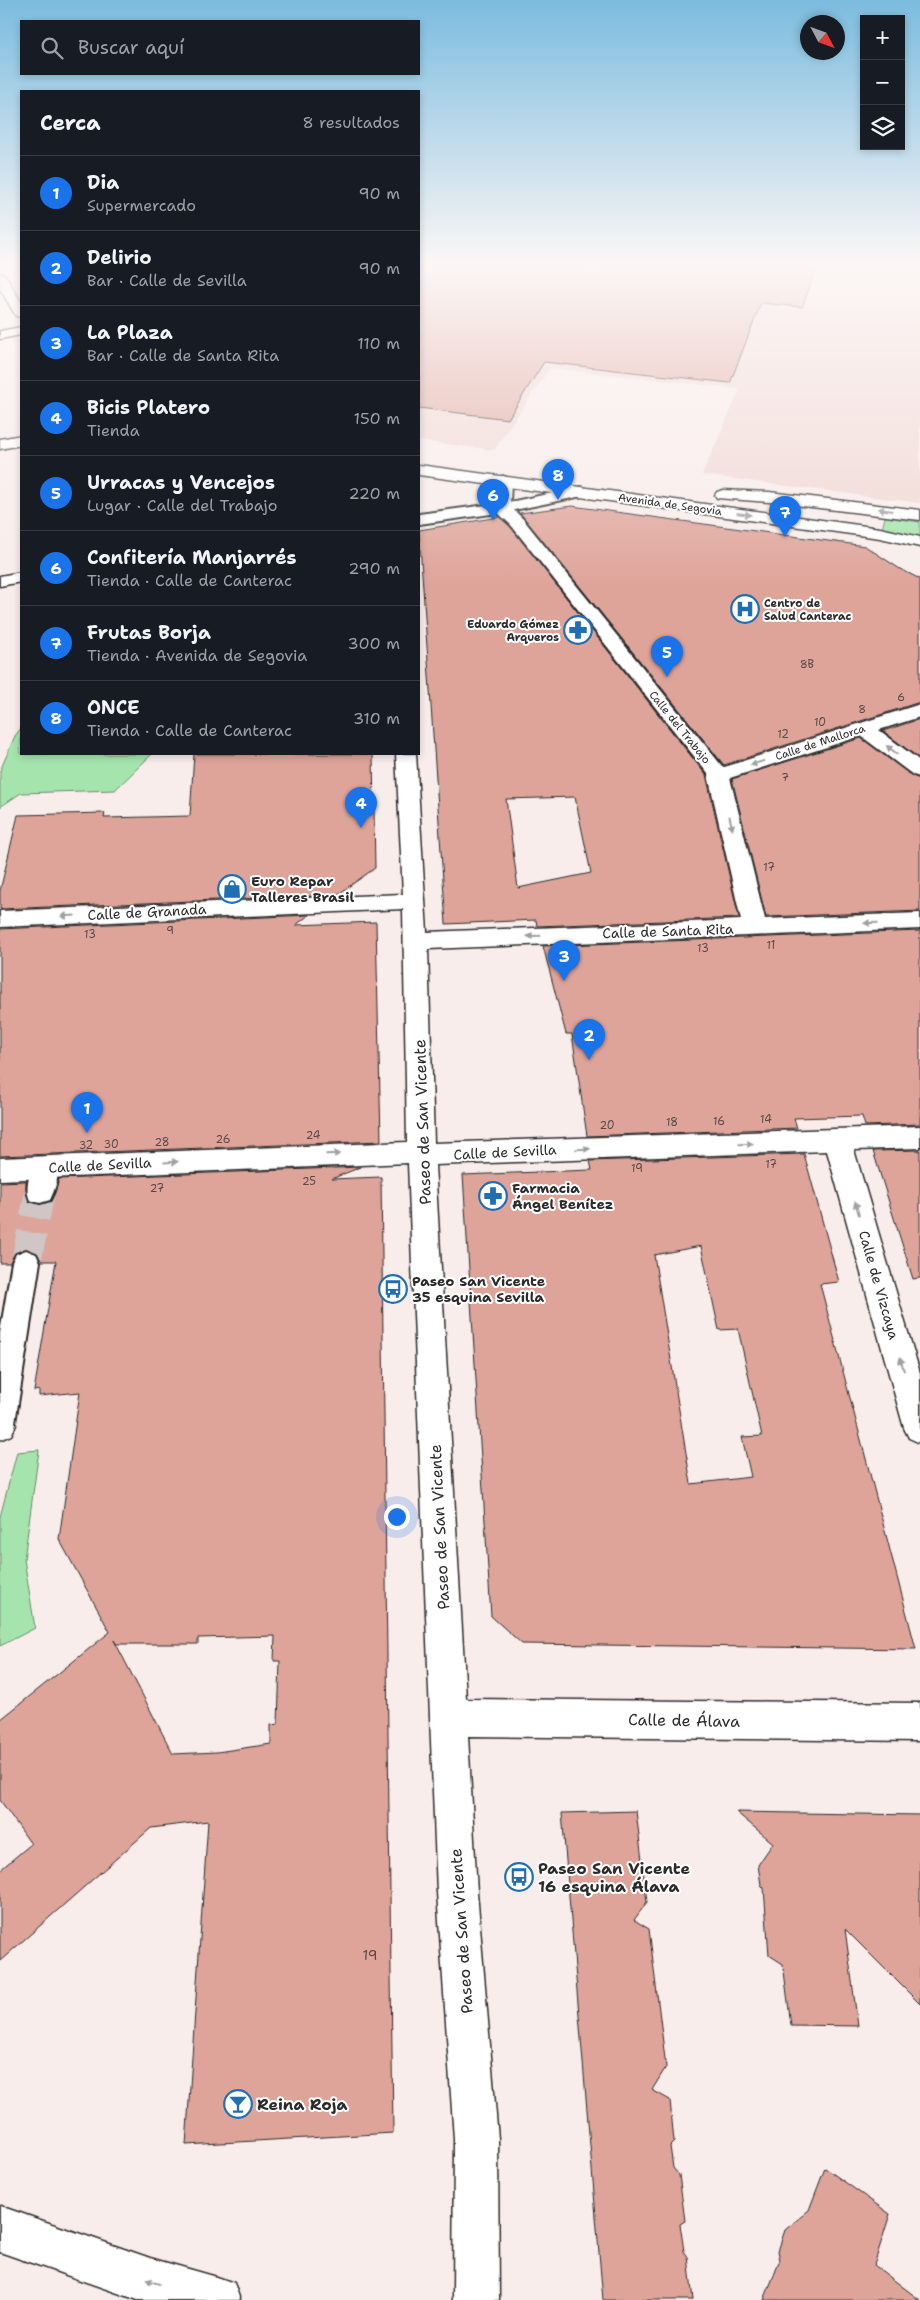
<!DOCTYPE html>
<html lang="es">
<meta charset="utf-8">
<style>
:root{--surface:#171b24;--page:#20242c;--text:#f1f3f6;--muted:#9ea1a6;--line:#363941;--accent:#1a73e8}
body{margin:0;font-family:"Shantell Sans",sans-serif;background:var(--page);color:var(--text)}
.controls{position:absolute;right:15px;top:15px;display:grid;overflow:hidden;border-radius:0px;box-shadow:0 2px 8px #0003}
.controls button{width:45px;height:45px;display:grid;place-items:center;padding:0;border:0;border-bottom:1px solid var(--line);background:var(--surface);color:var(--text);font:25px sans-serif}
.compass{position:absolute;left:800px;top:15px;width:45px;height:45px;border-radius:50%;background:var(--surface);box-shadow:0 2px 8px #0003;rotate:131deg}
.you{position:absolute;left:396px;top:1516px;width:18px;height:18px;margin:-12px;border:4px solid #fff;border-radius:50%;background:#1a73e8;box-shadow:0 0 0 8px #1a73e833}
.badge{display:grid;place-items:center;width:32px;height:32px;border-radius:50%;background:var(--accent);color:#fff;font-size:16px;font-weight:700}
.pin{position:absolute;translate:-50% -41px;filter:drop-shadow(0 1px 2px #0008)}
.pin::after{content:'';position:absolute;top:26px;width:18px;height:15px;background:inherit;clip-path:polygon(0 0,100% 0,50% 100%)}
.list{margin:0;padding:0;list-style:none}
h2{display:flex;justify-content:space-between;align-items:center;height:65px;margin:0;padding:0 20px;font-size:21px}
h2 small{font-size:16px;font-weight:400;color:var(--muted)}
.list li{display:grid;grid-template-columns:32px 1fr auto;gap:15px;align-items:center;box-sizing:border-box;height:75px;padding:0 20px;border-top:1px solid var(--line)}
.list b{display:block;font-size:19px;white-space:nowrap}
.list p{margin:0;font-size:16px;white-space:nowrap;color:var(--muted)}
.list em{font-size:16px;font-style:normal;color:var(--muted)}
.icon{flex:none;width:28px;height:28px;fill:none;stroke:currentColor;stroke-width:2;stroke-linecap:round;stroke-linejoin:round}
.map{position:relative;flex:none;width:920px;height:2300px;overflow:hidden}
.search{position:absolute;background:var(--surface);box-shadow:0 2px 8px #0003;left:20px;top:20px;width:400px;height:55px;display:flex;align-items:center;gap:12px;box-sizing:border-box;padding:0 18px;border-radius:0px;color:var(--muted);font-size:19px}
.panel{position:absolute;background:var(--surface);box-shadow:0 2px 8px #0003;left:20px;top:90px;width:400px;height:665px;border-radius:0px}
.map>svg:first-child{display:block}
.built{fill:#f0d7d3}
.green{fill:#a5e5ad;stroke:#68886c}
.building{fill:#dea49a;stroke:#2b2b2b;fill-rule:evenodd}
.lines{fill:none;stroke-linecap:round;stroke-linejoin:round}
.pedestrian-tunnel{stroke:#cfc6c5;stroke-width:30;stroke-dasharray:30 15;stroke-linecap:butt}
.pedestrian-casing{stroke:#2b2b2b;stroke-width:4}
.minor-casing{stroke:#2b2b2b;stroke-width:3}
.tertiary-casing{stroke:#2b2b2b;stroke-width:3}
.secondary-casing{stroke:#2b2b2b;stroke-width:3}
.pedestrian{fill:#fff;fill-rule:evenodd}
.minor{fill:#fff;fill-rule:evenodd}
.tertiary{fill:#fff;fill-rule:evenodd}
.secondary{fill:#fff;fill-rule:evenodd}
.oneway{fill:#a0a0a0}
.labels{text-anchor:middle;stroke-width:4;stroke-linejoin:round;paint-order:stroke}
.far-street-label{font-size:11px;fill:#2b2b2b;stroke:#fff}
.far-poi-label{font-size:11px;font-weight:bold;fill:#2b2b2b;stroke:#fff;text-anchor:start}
.number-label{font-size:11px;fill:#584947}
.poi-label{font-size:14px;font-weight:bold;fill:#2b2b2b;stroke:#fff;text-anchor:start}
.street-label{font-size:14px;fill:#2b2b2b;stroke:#fff}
.near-number-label{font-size:14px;fill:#584947}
.near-street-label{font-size:16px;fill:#2b2b2b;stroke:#fff}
.near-poi-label{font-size:16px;font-weight:bold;fill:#2b2b2b;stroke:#fff;text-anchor:start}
</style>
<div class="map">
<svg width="920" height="2300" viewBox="0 0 920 2300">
<rect width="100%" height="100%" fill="#f8edeb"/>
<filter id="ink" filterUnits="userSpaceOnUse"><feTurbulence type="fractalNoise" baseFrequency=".02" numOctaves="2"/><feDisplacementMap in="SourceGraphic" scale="10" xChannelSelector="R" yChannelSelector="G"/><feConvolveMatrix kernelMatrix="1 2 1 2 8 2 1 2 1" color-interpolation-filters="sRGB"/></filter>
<g filter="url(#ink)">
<path class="built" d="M419,265H920V503L702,475L740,389L550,368L494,450L419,441Z"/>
<path class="green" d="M885,517L920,522V537L882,529Z
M21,728V754H152L115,790L21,793L0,807V771L15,736Z
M39,1450L24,1559L35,1628L0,1646V1517L17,1452Z"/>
<path class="building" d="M419,264H818L802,307L761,303L730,383L544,362L508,419L419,408Z
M572,506L865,546L900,569L920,579V702L724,765L520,513Z
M499,517L510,526L706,775L739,918L537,926L536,920L446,924L419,530ZM575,797L591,873L518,888L506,799Z
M920,719V759L883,731Z
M861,738L912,776L920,779V911L766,917L732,779Z
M194,754H373L375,868L337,895L0,909V891L18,815L105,813L104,818L190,816Z
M309,915L296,925L376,922L381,1141L0,1156V929Z
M920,931V1124L865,1126L862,1116L794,1118L797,1128L587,1136L572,1034H566L543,946Z
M920,1150V1278L913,1279L873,1151Z
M804,1154L839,1282L820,1284L916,1649L522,1644L491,1616L463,1175L592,1170L590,1161ZM701,1246L719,1330L738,1329L762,1436L742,1437L751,1477L691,1484L654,1255Z
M361,1167L331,1179L381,1177L393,2133L186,2145L208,1821L151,1828L0,1961V1870L31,1844L0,1800V1720L110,1632L59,1539L80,1392L39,1396V1390L34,1391L56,1261H42L37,1252L25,1248L14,1253L10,1263H0V1182L26,1181V1191L28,1201L41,1205L52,1201L59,1179ZM275,1636L274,1661H280L278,1724L271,1725V1744L217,1752L173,1754L114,1640L116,1644H198V1638Z
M636,1811L647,1902L634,1920L649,1929L666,2067L652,2090L670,2100L674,2142L670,2146L673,2168L679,2175L685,2221L680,2224L684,2251L688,2257L693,2300H603L562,1813Z
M736,1812L920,1815V2004L845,1929L858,2026L791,2025L783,1964L769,1955L764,1888L761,1885L758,1865L773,1843Z
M825,2168L890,2214L874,2265L920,2300H764L780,2260L778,2251L785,2230L809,2210Z"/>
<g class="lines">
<path class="pedestrian-tunnel" d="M26,1262L40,1192"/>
<defs>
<path id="pedestrian" d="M503,476L508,478L511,481L510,502L581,487L587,489L589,492L587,495L514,510L523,519L726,771L729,775L726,779L719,781L712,779L511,525L498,513L419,524V514L494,504L495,481L498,478Z
M45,1158L54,1161C61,1172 56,1188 50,1200L40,1203L30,1200C24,1188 30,1172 36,1161Z
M26,1250L36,1254L40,1262L15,1423L11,1433L0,1437V1333L12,1262L16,1254Z"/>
<path id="minor" d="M21,327V335L0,339V331Z
M920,704V717L879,730L920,761V777L913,775L861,736L730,778L765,919L920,913V929L428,949L434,1143L920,1126V1148L854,1150L920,1373V1443L909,1438L904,1428L827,1151L435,1165L466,1699L920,1703V1741L468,1736L477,1892L498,2139L499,2300H453L454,2139L437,1892L408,1163L0,1180V1158L407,1142L403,909L0,927V911L403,894L396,754H416L427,932L741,920L708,775L712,771Z
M0,1408L11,1413L16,1425L11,1435L0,1440Z
M0,2206L150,2258L217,2277L234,2283L240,2300H138L0,2252Z"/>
<path id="tertiary" d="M21,435V445L0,449V439Z
M21,572V582L0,586V576Z"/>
<path id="secondary" d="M0,274L5,275L21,302V317L16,316L0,289Z
M419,465L880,528L920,537V547L880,538L419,475Z
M723,490L769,492L920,510V520L769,502L717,498L715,495L717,492Z"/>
</defs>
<use href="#pedestrian" class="pedestrian-casing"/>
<use href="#minor" class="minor-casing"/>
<use href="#tertiary" class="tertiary-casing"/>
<use href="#secondary" class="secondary-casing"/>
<use href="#pedestrian" class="pedestrian"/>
<use href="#minor" class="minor"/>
<use href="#tertiary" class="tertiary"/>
<use href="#secondary" class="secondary"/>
</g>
<defs><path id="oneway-solid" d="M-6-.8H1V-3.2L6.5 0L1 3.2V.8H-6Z" transform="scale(1.25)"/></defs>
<g class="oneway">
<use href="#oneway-solid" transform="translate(885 510) rotate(-173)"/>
<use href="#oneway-solid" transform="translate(744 514) rotate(8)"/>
<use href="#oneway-solid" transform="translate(892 750) rotate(-143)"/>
<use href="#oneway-solid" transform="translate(757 763) rotate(162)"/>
<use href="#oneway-solid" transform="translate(731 823) rotate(77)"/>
<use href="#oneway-solid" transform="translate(68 916) rotate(177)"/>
<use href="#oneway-solid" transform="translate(871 923) rotate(178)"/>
<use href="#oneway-solid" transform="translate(534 936) rotate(178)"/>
<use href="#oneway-solid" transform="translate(746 1144) rotate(-2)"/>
<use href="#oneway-solid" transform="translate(583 1149) rotate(-2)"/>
<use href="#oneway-solid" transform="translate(333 1154) rotate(-2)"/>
<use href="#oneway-solid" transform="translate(171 1162) rotate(-3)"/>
<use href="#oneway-solid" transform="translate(857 1208) rotate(-106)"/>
<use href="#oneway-solid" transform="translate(902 1364) rotate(-106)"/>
<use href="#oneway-solid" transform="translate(153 2282) rotate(-163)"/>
</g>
</g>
<linearGradient id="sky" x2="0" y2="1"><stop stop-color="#7bbcdf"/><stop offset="0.45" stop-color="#fcf7f6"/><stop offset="1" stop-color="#fcf7f6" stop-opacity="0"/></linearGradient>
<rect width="920" height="586" fill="url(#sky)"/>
<defs>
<symbol id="hospital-ring" viewBox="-11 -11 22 22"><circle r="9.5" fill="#fff" stroke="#1f6fb2" stroke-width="1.5"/><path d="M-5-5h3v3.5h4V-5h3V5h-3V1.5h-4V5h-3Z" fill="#1f6fb2"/></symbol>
<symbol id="pharmacy-ring" viewBox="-11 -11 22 22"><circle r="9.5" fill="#fff" stroke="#1f6fb2" stroke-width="1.5"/><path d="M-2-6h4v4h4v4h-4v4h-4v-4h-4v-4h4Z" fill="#1f6fb2"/></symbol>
<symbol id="shop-ring" viewBox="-11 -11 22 22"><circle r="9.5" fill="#fff" stroke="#1f6fb2" stroke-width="1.5"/><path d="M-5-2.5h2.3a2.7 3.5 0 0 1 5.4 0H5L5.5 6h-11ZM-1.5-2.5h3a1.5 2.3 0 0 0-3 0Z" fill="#1f6fb2"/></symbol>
<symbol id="bus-ring" viewBox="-11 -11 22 22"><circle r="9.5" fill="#fff" stroke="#1f6fb2" stroke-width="1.5"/><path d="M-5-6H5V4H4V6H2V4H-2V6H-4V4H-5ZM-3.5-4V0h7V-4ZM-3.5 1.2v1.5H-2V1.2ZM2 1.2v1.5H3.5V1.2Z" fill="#1f6fb2"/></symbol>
<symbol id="bar-ring" viewBox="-11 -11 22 22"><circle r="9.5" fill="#fff" stroke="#1f6fb2" stroke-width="1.5"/><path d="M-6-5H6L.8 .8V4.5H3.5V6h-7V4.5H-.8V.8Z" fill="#1f6fb2"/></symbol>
</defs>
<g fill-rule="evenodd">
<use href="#hospital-ring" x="729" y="593" width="32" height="32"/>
<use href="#pharmacy-ring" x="562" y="614" width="32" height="32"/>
<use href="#shop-ring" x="216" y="873" width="32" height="32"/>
<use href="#pharmacy-ring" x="477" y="1180" width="32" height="32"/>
<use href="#bus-ring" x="377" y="1273" width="32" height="32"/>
<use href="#bus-ring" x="503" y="1861" width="32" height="32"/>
<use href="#bar-ring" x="222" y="2088" width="32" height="32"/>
</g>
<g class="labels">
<g class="far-street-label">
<text transform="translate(670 504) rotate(8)" y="4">Avenida de Segovia</text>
<text transform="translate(680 727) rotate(51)" y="4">Calle del Trabajo</text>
<text transform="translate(820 742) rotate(-18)" y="4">Calle de Mallorca</text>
</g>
<g class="far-poi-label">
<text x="764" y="607">Centro de<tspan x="764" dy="13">Salud Canterac</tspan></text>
<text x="559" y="628" text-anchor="end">Eduardo Gómez<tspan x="559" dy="13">Arqueros</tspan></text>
</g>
<g class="number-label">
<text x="807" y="668">8B</text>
<text x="901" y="701">6</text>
<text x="862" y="713">8</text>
<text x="820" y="726">10</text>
<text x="783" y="738">12</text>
<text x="785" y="781">7</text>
<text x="769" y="871">17</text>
<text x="170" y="934">9</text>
<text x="90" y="938">13</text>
<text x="771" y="949">11</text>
<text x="703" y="952">13</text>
<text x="766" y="1123">14</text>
<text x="719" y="1125">16</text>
<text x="672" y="1126">18</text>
<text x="607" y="1129">20</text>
<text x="313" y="1139">24</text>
<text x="223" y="1143">26</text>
<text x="162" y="1146">28</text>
<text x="111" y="1148">30</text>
<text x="86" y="1149">32</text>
<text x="771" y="1168">17</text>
<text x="637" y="1172">19</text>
<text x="309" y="1185">25</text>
<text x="157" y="1192">27</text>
</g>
<g class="poi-label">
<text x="251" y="886">Euro Repar<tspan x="251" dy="16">Talleres Brasil</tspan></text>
<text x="512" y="1193">Farmacia<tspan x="512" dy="16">Ángel Benítez</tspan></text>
<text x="412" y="1286">Paseo San Vicente<tspan x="412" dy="16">35 esquina Sevilla</tspan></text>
</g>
<g class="street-label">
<text transform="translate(147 912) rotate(-3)" y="5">Calle de Granada</text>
<text transform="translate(668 931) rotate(-2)" y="5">Calle de Santa Rita</text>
<text transform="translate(505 1152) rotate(-3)" y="5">Calle de Sevilla</text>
<text transform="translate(100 1165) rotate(-3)" y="5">Calle de Sevilla</text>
<text transform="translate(879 1285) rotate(74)" y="5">Calle de Vizcaya</text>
</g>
<g class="near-number-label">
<text x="370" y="1960">19</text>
</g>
<g class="near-street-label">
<text transform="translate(422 1122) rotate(-92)" y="6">Paseo de San Vicente</text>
<text transform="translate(439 1527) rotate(-93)" y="6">Paseo de San Vicente</text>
<text transform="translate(684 1720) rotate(1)" y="6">Calle de Álava</text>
<text transform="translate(461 1931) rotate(-94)" y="6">Paseo de San Vicente</text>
</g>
<g class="near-poi-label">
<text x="538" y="1874">Paseo San Vicente<tspan x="538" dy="18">16 esquina Álava</tspan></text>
<text x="257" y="2110">Reina Roja</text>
</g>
</g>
</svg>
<div class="controls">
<button>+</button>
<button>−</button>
<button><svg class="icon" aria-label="layers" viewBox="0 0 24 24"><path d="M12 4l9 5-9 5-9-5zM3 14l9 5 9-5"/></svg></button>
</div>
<svg class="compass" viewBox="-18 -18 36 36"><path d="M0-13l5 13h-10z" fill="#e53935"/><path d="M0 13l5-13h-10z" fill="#9ea1a6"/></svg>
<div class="you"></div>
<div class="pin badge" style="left:87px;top:1133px">1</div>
<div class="pin badge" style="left:589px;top:1060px">2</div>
<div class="pin badge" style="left:564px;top:981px">3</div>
<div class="pin badge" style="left:361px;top:828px">4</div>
<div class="pin badge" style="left:667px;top:677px">5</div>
<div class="pin badge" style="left:493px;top:520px">6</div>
<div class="pin badge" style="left:785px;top:537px">7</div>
<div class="pin badge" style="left:558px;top:500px">8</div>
<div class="search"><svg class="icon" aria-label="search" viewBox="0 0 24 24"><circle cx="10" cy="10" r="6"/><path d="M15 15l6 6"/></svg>Buscar aquí</div>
<section class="panel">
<h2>Cerca<small>8 resultados</small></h2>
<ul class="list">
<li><span class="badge">1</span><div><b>Dia</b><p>Supermercado</p></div><em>90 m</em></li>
<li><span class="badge">2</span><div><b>Delirio</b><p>Bar · Calle de Sevilla</p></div><em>90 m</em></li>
<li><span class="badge">3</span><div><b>La Plaza</b><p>Bar · Calle de Santa Rita</p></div><em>110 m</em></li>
<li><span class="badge">4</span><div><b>Bicis Platero</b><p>Tienda</p></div><em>150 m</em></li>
<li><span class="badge">5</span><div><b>Urracas y Vencejos</b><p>Lugar · Calle del Trabajo</p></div><em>220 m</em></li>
<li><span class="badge">6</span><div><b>Confitería Manjarrés</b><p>Tienda · Calle de Canterac</p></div><em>290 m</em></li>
<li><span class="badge">7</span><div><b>Frutas Borja</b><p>Tienda · Avenida de Segovia</p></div><em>300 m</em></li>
<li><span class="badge">8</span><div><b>ONCE</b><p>Tienda · Calle de Canterac</p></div><em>310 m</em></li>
</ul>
</section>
</div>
